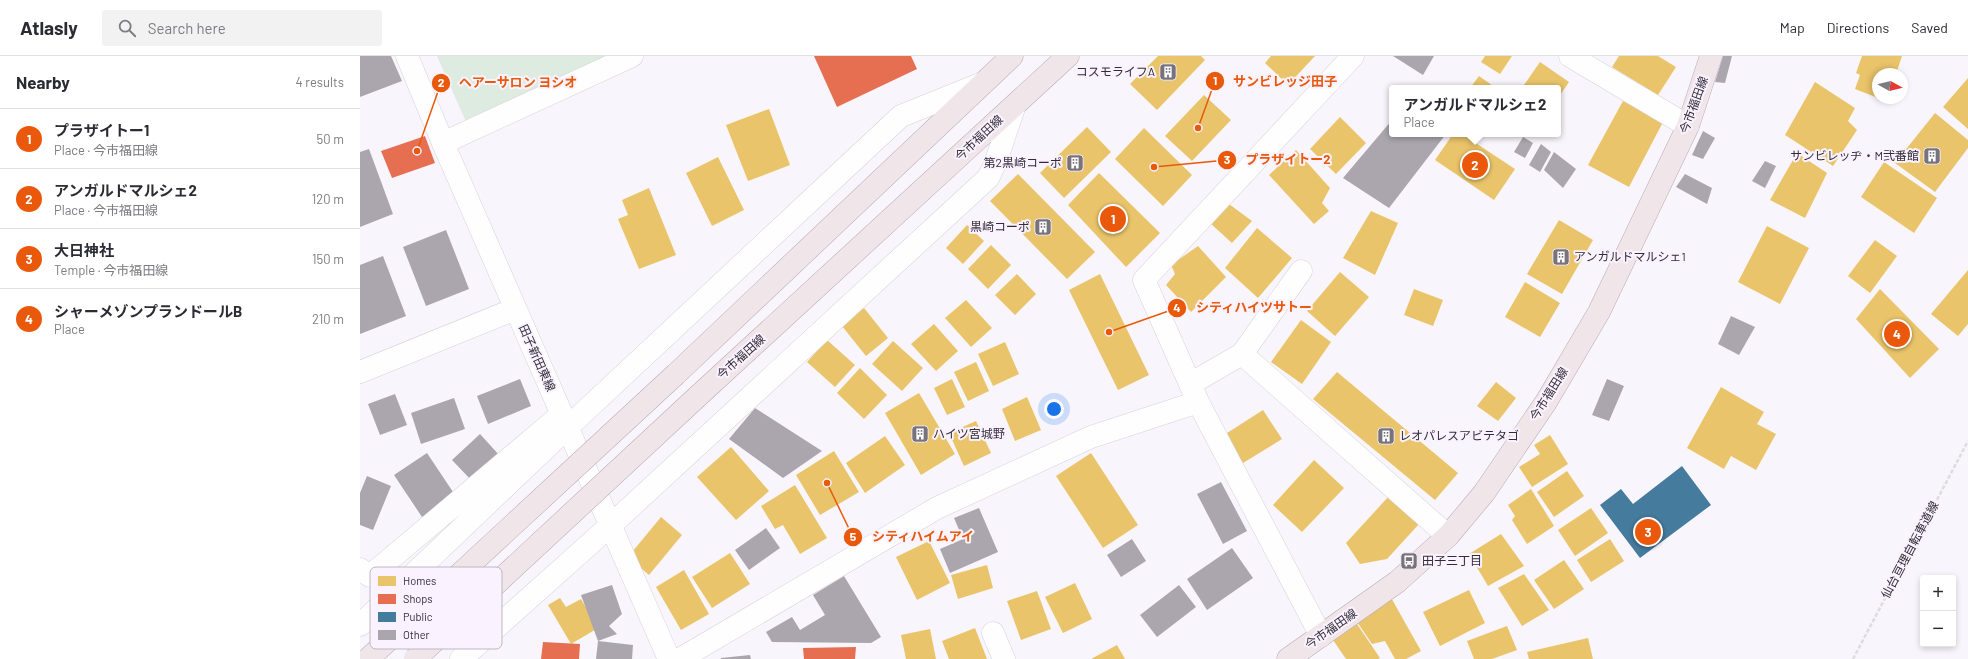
<!DOCTYPE html>
<meta charset="utf-8">
<style>
:root{--surface:#fff;--page:#f2f2f3;--text:#2b2b33;--muted:#7c7c81;--line:#e1e1e2;--accent:#ea580c}
body{margin:0;font-family:Barlow,"Noto Sans JP",sans-serif;background:var(--page);color:var(--text)}
.controls{position:absolute;right:12px;bottom:12px;display:grid;overflow:hidden;border-radius:4px;box-shadow:0 2px 6px #0003}
.controls button{width:36px;height:36px;display:grid;place-items:center;padding:0;border:0;border-bottom:1px solid var(--line);background:var(--surface);color:var(--text);font:20px sans-serif}
.compass{position:absolute;left:1512px;top:12px;width:36px;height:36px;border-radius:50%;background:var(--surface);box-shadow:0 2px 6px #0003;rotate:98deg}
.you{position:absolute;left:694px;top:353px;width:14px;height:14px;margin:-10px;border:3px solid #fff;border-radius:50%;background:#1a73e8;box-shadow:0 0 0 6px #1a73e833}
.badge{display:grid;place-items:center;width:26px;height:26px;border-radius:50%;background:var(--accent);color:#fff;font-size:13px;font-weight:700}
.pin{position:absolute;translate:-50% -50%;border:2px solid #fff;box-shadow:0 1px 4px #0006}
.popup{position:absolute;left:1029px;top:29px;width:172px;height:52px;box-sizing:border-box;display:grid;place-content:center;border-radius:4px;background:var(--surface);filter:drop-shadow(0 1px 3px #0005);font-size:13px;white-space:nowrap;color:var(--muted)}
.popup b{font-size:15px;color:var(--text)}
.popup::after{content:'';position:absolute;left:50%;top:100%;margin-left:-8px;border:8px solid transparent;border-top-color:var(--surface)}
.list{margin:0;padding:0;list-style:none}
h2{display:flex;justify-content:space-between;align-items:center;height:52px;margin:0;padding:0 16px;font-size:17px}
h2 small{font-size:13px;font-weight:400;color:var(--muted)}
.list li{display:grid;grid-template-columns:26px 1fr auto;gap:12px;align-items:center;box-sizing:border-box;height:60px;padding:0 16px;border-top:1px solid var(--line)}
.list b{display:block;font-size:15px;white-space:nowrap}
.list p{margin:0;font-size:13px;white-space:nowrap;color:var(--muted)}
.list em{font-size:13px;font-style:normal;color:var(--muted)}
.icon{flex:none;width:22px;height:22px;fill:none;stroke:currentColor;stroke-width:2;stroke-linecap:round;stroke-linejoin:round}
.map{position:relative;flex:none;width:1608px;height:603px;overflow:hidden}
header{display:flex;align-items:center;gap:24px;box-sizing:border-box;height:56px;padding:0 20px;background:var(--surface);border-bottom:1px solid var(--line)}
header strong{font-size:19px}
nav{display:flex;gap:22px;margin-inline-start:auto;font-size:14px}
.search{width:280px;height:36px;background:var(--page);display:flex;align-items:center;gap:10px;box-sizing:border-box;padding:0 14px;border-radius:4px;color:var(--muted);font-size:15px}
main{display:flex}
aside{flex:1;background:var(--surface)}
.map>svg:first-child{display:block}
.green{fill:#deebe1}
.homes{fill:#e9c46a}
.shops{fill:#e76f51}
.public{fill:#457b9d}
.building{fill:#aba6ae}
.lines{fill:none;stroke-linecap:round;stroke-linejoin:round}
.minor-casing{stroke:#d6d2d9;stroke-width:23}
.major-casing{stroke:#bca8b1;stroke-width:23}
.path{stroke:#dedcdf;stroke-width:2.5;stroke-dasharray:4 2;stroke-linecap:butt}
.minor{stroke:#fefeff;stroke-width:22}
.major{stroke:#f0e6ea;stroke-width:22}
.major-bridge-casing{stroke:#bca8b1;stroke-width:23;stroke-linecap:butt}
.major-bridge{stroke:#f0e6ea;stroke-width:22}
.labels{text-anchor:middle;stroke-width:4;stroke-linejoin:round;paint-order:stroke}
.poi-label{font-size:12px;fill:#322d35;stroke:#faf2ff;text-anchor:end}
.street-label{font-size:12px;fill:#322d35;stroke:#faf2ff}
.key{fill:#faf2ff;stroke:#beb7c2;stroke-width:1}
.key-label{font-size:11px;fill:#322d35}
.leader{fill:none;stroke:#e8590c;stroke-width:1.5}
.callout-dot{fill:#e8590c;stroke:#faf2ff;stroke-width:1.5}
.mark-label{font-size:12px;text-anchor:middle;font-weight:bold;fill:#fff}
.callout-label{font-size:13px;text-anchor:middle;font-weight:bold;fill:#e8590c;stroke:#faf2ff;stroke-width:4;stroke-linejoin:round;paint-order:stroke}
</style>
<header>
<strong>Atlasly</strong>
<div class="search"><svg class="icon" aria-label="search" viewBox="0 0 24 24"><circle cx="10" cy="10" r="6"/><path d="M15 15l6 6"/></svg>Search here</div>
<nav><a>Map</a><a>Directions</a><a>Saved</a></nav>
</header>
<main>
<aside>
<h2>Nearby<small>4 results</small></h2>
<ul class="list">
<li><span class="badge">1</span><div><b>プラザイトー1</b><p>Place · 今市福田線</p></div><em>50 m</em></li>
<li><span class="badge">2</span><div><b>アンガルドマルシェ2</b><p>Place · 今市福田線</p></div><em>120 m</em></li>
<li><span class="badge">3</span><div><b>大日神社</b><p>Temple · 今市福田線</p></div><em>150 m</em></li>
<li><span class="badge">4</span><div><b>シャーメゾンプランドールB</b><p>Place</p></div><em>210 m</em></li>
</ul>
</aside>
<div class="map">
<svg width="1608" height="603" viewBox="0 0 1608 603">
<rect width="100%" height="100%" fill="#f9f5fc"/>
<path class="green" d="M77,0H250L106,66Z"/>
<path class="homes" d="M798,0H841L845,4L797,54L770,28Z
M911,0H955L928,29L905,7Z
M1125,0H1152L1140,18L1121,6Z
M1259,0H1298L1316,11L1298,39L1252,11Z
M1502,0H1542L1536,18H1518V42L1495,33L1500,19L1496,17Z
M1180,6L1209,26L1198,42V32H1162Z
M1119,20L1136,32H1110Z
M1608,22V73L1583,51Z
M1455,26L1495,52L1488,65L1497,74L1473,110L1425,79Z
M844,39L871,64L832,105L805,80Z
M1263,45L1303,66L1269,131L1228,109Z
M409,53L430,109L388,125L366,69Z
M1575,57L1608,84V92L1575,136L1535,107Z
M980,61L1006,87L976,118L950,93Z
M727,71L751,96L704,142L680,117Z
M784,72L832,119L803,150L755,103Z
M1093,78H1102L1155,113L1134,144L1075,104Z
M936,94L970,132L962,147L969,155L954,168L909,119Z
M1437,97L1467,117L1445,162L1410,144Z
M358,101L384,154L352,170L326,117Z
M1524,106L1577,142L1554,177L1501,141Z
M739,117L800,177L766,211L708,149Z
M658,118L735,196L707,223L630,145Z
M289,132L316,199L279,213L258,163L268,159L262,144Z
M869,148L892,165L872,187L850,167Z
M1011,155L1038,167L1015,219L983,202Z
M1199,164L1233,184L1202,238L1167,218Z
M607,169L624,185L603,208L586,192Z
M1407,170L1449,192L1420,248L1378,226Z
M897,172L932,202L898,242L865,212Z
M1515,184L1537,200L1510,237L1488,220Z
M631,189L651,209L628,233L608,213Z
M838,190L866,221L831,256L806,229L815,218L811,209Z
M1608,214V268L1598,280L1571,258Z
M980,216L1009,241L975,280L947,255Z
M657,218L676,238L655,259L635,239Z
M740,218L789,319L758,334L709,234Z
M1165,226L1200,247L1180,281L1145,261Z
M1054,233L1083,244L1073,270L1044,259Z
M1520,233L1579,293L1550,322L1496,263Z
M606,244L632,272L611,291L585,262Z
M504,252L528,282L506,300L482,270Z
M941,264L971,286L942,328L911,306Z
M574,268L598,295L576,315L551,288Z
M467,284L495,309L475,331L447,306Z
M533,285L563,312L542,335L512,308Z
M645,286L659,318L633,330L618,298Z
M616,306L629,335L608,345L594,316Z
M500,312L527,339L504,363L477,337Z
M977,316L1098,417L1075,444L953,343Z
M592,323L605,351L587,359L574,332Z
M1136,326L1156,342L1138,365L1117,350Z
M1361,331L1404,356L1397,368L1416,378L1396,414L1371,400L1364,413L1327,392Z
M559,337L595,398L561,419L525,357Z
M667,341L681,374L655,385L642,353Z
M903,354L922,383L883,407L864,379Z
M616,365L631,397L604,410L589,377Z
M1190,379L1208,408L1172,431L1159,411L1180,398L1174,389Z
M525,380L545,409L505,437L486,407Z
M371,391L409,435L376,464L337,421Z
M474,395L499,436L460,459L436,419Z
M731,397L778,469L743,492L696,420Z
M954,404L984,432L942,476L913,449Z
M1207,415L1224,440L1194,461L1177,436Z
M435,429L467,482L440,498L423,469L415,473L401,450Z
M1171,433L1194,470L1167,488L1152,464L1155,460L1148,449Z
M1029,440L1059,468L1027,503L1000,508L986,487Z
M1231,452L1248,477L1215,500L1198,474Z
M301,461L322,479L289,519L268,501Z
M1141,478L1164,510L1128,530L1109,498Z
M1250,483L1264,505L1231,526L1217,504Z
M569,485L590,527L557,544L536,501Z
M370,497L390,528L352,552L332,521Z
M1204,504L1224,533L1194,553L1174,524Z
M627,509L633,532L598,543L591,519Z
M324,514L349,558L321,574L296,531Z
M1164,518L1189,554L1162,570L1138,532Z
M715,527L732,563L703,577L685,541Z
M1109,534L1125,567L1080,590L1063,556Z
M677,535L691,573L661,584L647,545Z
M1029,538L1061,595L1046,603H1035L1025,585L1012,588L993,560Z
M200,542L206,551L221,543L238,572L211,588L188,549Z
M997,568L1020,602L1018,603H986L973,584Z
M1147,570L1157,594L1132,603H1114L1107,585Z
M615,572L627,603H589L582,585Z
M570,573L576,603H546L541,579Z
M1228,582L1233,603H1169L1167,596Z
M757,589L765,603H731Z"/>
<path class="shops" d="M454,0H551L557,13L477,51Z
M65,80L75,107L32,122L21,95Z
M183,586L220,588L219,603H181Z
M496,591L495,603H444L443,592Z"/>
<path class="public" d="M1322,410L1351,449L1280,502L1240,449L1261,433L1273,448Z"/>
<path class="building" d="M0,0H31L42,25L0,41Z
M1033,0H1074L1063,19Z
M1363,0H1372L1365,27L1355,26Z
M1032,64V78H1086L1029,152L983,122Z
M1343,75L1355,82L1343,103L1332,99Z
M1163,81L1173,87L1165,102L1154,96Z
M1181,88L1191,96L1180,116L1169,109Z
M9,93L33,158L0,171V96Z
M1194,96L1216,113L1203,132L1184,114Z
M1405,105L1416,110L1405,132L1392,125Z
M1325,118L1352,132L1347,148L1316,131Z
M86,174L109,233L66,250L43,191Z
M23,200L46,260L0,278V209Z
M1371,260L1395,271L1379,299L1358,288Z
M160,323L171,350L128,368L117,340Z
M1247,323L1264,330L1249,365L1232,359Z
M35,338L47,369L20,379L8,348Z
M94,342L105,373L61,388L51,357Z
M395,352L462,395L423,422L369,383Z
M120,378L140,400L113,426L92,404Z
M67,397L95,439L62,461L34,419Z
M7,420L31,430L13,474L0,469V437Z
M861,426L887,475L863,488L837,438Z
M619,452L638,496L590,517L580,493L603,483L594,462Z
M406,472L420,492L389,514L375,494Z
M772,483L786,505L761,521L747,499Z
M872,492L893,522L847,554L827,523Z
M484,520L521,581L511,587L412,586L406,576L432,561L440,574L465,559L453,539Z
M252,529L262,558L249,570L257,578L238,585L273,589L272,603H236L238,585L221,539Z
M819,529L836,551L797,581L780,559Z
M390,599L391,603H361V602Z"/>
<g class="lines">
<defs>
<path id="minor" d="M47,0L83,87L309,603
M1210,0L1328,70
M83,87L272,0
M882,298L941,215
M0,316L155,253
M830,328L882,298L1088,480
M838,346L961,580
M0,513L10,520L202,358
M0,569L209,370L541,60L623,27
M633,577L644,603
M101,603L251,469L628,122L635,108L655,49
M320,603L577,452L731,381L838,346L784,224L993,0"/>
<path id="major" d="M316,318L652,0
M337,341L708,0
M928,603L1037,526L1088,480L1124,437L1186,346L1239,256L1328,70L1351,0"/>
</defs>
<use href="#minor" class="minor-casing"/>
<use href="#major" class="major-casing"/>
<path class="path" d="M1493,603L1608,385"/>
<use href="#minor" class="minor"/>
<use href="#major" class="major"/>
<defs>
<path id="major-bridge" d="M8,603L316,318
M55,603L337,341"/>
</defs>
<use href="#major-bridge" class="major-bridge-casing"/>
<use href="#major-bridge" class="major-bridge"/>
</g>
<defs>
<symbol id="building-square" viewBox="-11 -11 22 22"><rect x="-9" y="-9" width="18" height="18" rx="4" fill="#78737b" stroke="#faf2ff"/><path d="M-4-6H4V6H1V3H-1V6H-4ZM-2.5-4.3h1.7v1.8h-1.7ZM.8-4.3h1.7v1.8H.8ZM-2.5-1h1.7V.8h-1.7ZM.8-1h1.7V.8H.8Z" fill="#fff"/></symbol>
<symbol id="bus-square" viewBox="-11 -11 22 22"><rect x="-9" y="-9" width="18" height="18" rx="4" fill="#78737b" stroke="#faf2ff"/><path d="M-5-6H5V4H4V6H2V4H-2V6H-4V4H-5ZM-3.5-4V0h7V-4ZM-3.5 1.2v1.5H-2V1.2ZM2 1.2v1.5H3.5V1.2Z" fill="#fff"/></symbol>
</defs>
<g fill-rule="evenodd">
<use href="#building-square" x="798" y="6" width="20" height="20"/>
<use href="#building-square" x="1562" y="90" width="20" height="20"/>
<use href="#building-square" x="705" y="97" width="20" height="20"/>
<use href="#building-square" x="673" y="161" width="20" height="20"/>
<use href="#building-square" x="1191" y="191" width="20" height="20"/>
<use href="#building-square" x="550" y="368" width="20" height="20"/>
<use href="#building-square" x="1016" y="370" width="20" height="20"/>
<use href="#bus-square" x="1039" y="495" width="20" height="20"/>
</g>
<g class="labels">
<g class="poi-label">
<text x="795" y="20">コスモライフA</text>
<text x="1559" y="104">サンビレッヂ・M弐番館</text>
<text x="702" y="111">第2黒崎コーポ</text>
<text x="670" y="175">黒崎コーポ</text>
<text x="1214" y="205" text-anchor="start">アンガルドマルシェ1</text>
<text x="573" y="382" text-anchor="start">ハイツ宮城野</text>
<text x="1039" y="384" text-anchor="start">レオパレスアビテタゴ</text>
<text x="1062" y="509" text-anchor="start">田子三丁目</text>
</g>
<g class="street-label">
<text transform="translate(1334 49) rotate(-70)" y="4">今市福田線</text>
<text transform="translate(619 82) rotate(-43)" y="4">今市福田線</text>
<text transform="translate(381 301) rotate(-42)" y="4">今市福田線</text>
<text transform="translate(177 302) rotate(66)" y="4">田子新田東線</text>
<text transform="translate(1189 338) rotate(-58)" y="4">今市福田線</text>
<text transform="translate(1550 494) rotate(-62)" y="4">仙台亘理自転車道線</text>
<text transform="translate(971 573) rotate(-35)" y="4">今市福田線</text>
</g>
</g>
<rect x="10" y="511" width="132" height="82" rx="6" class="key"/>
<rect x="18" y="520" width="18" height="10" fill="#e9c46a"/>
<rect x="18" y="538" width="18" height="10" fill="#e76f51"/>
<rect x="18" y="556" width="18" height="10" fill="#457b9d"/>
<rect x="18" y="574" width="18" height="10" fill="#aba6ae"/>
<g class="key-label">
<text x="43" y="529">Homes</text>
<text x="43" y="547">Shops</text>
<text x="43" y="565">Public</text>
<text x="43" y="583">Other</text>
</g>
<path class="leader" d="M838 72L855 25M57 95L81 27M794 111L867 104M749 276L817 252M467 427L493 481"/>
<g class="callout-dot">
<circle cx="838" cy="72" r="4"/>
<circle cx="57" cy="95" r="4"/>
<circle cx="794" cy="111" r="4"/>
<circle cx="749" cy="276" r="4"/>
<circle cx="467" cy="427" r="4"/>
<circle cx="855" cy="25" r="10"/>
<circle cx="81" cy="27" r="10"/>
<circle cx="867" cy="104" r="10"/>
<circle cx="817" cy="252" r="10"/>
<circle cx="493" cy="481" r="10"/>
</g>
<g class="mark-label">
<text x="855" y="29">1</text>
<text x="81" y="31">2</text>
<text x="867" y="108">3</text>
<text x="817" y="256">4</text>
<text x="493" y="485">5</text>
</g>
<g class="callout-label">
<text x="925" y="30">サンビレッジ田子</text>
<text x="158" y="31">ヘアーサロン ヨシオ</text>
<text x="928" y="108">プラザイトー2</text>
<text x="894" y="256">シティハイツサトー</text>
<text x="563" y="485">シティハイムアイ</text>
</g>
</svg>
<div class="controls">
<button>+</button>
<button>−</button>
</div>
<svg class="compass" viewBox="-18 -18 36 36"><path d="M0-13l5 13h-10z" fill="#e53935"/><path d="M0 13l5-13h-10z" fill="#7c7c81"/></svg>
<div class="you"></div>
<div class="pin badge" style="left:753px;top:163px">1</div>
<div class="pin badge" style="left:1115px;top:109px">2</div>
<div class="popup"><b>アンガルドマルシェ2</b>Place</div>
<div class="pin badge" style="left:1288px;top:476px">3</div>
<div class="pin badge" style="left:1537px;top:278px">4</div>
</div>
</main>
